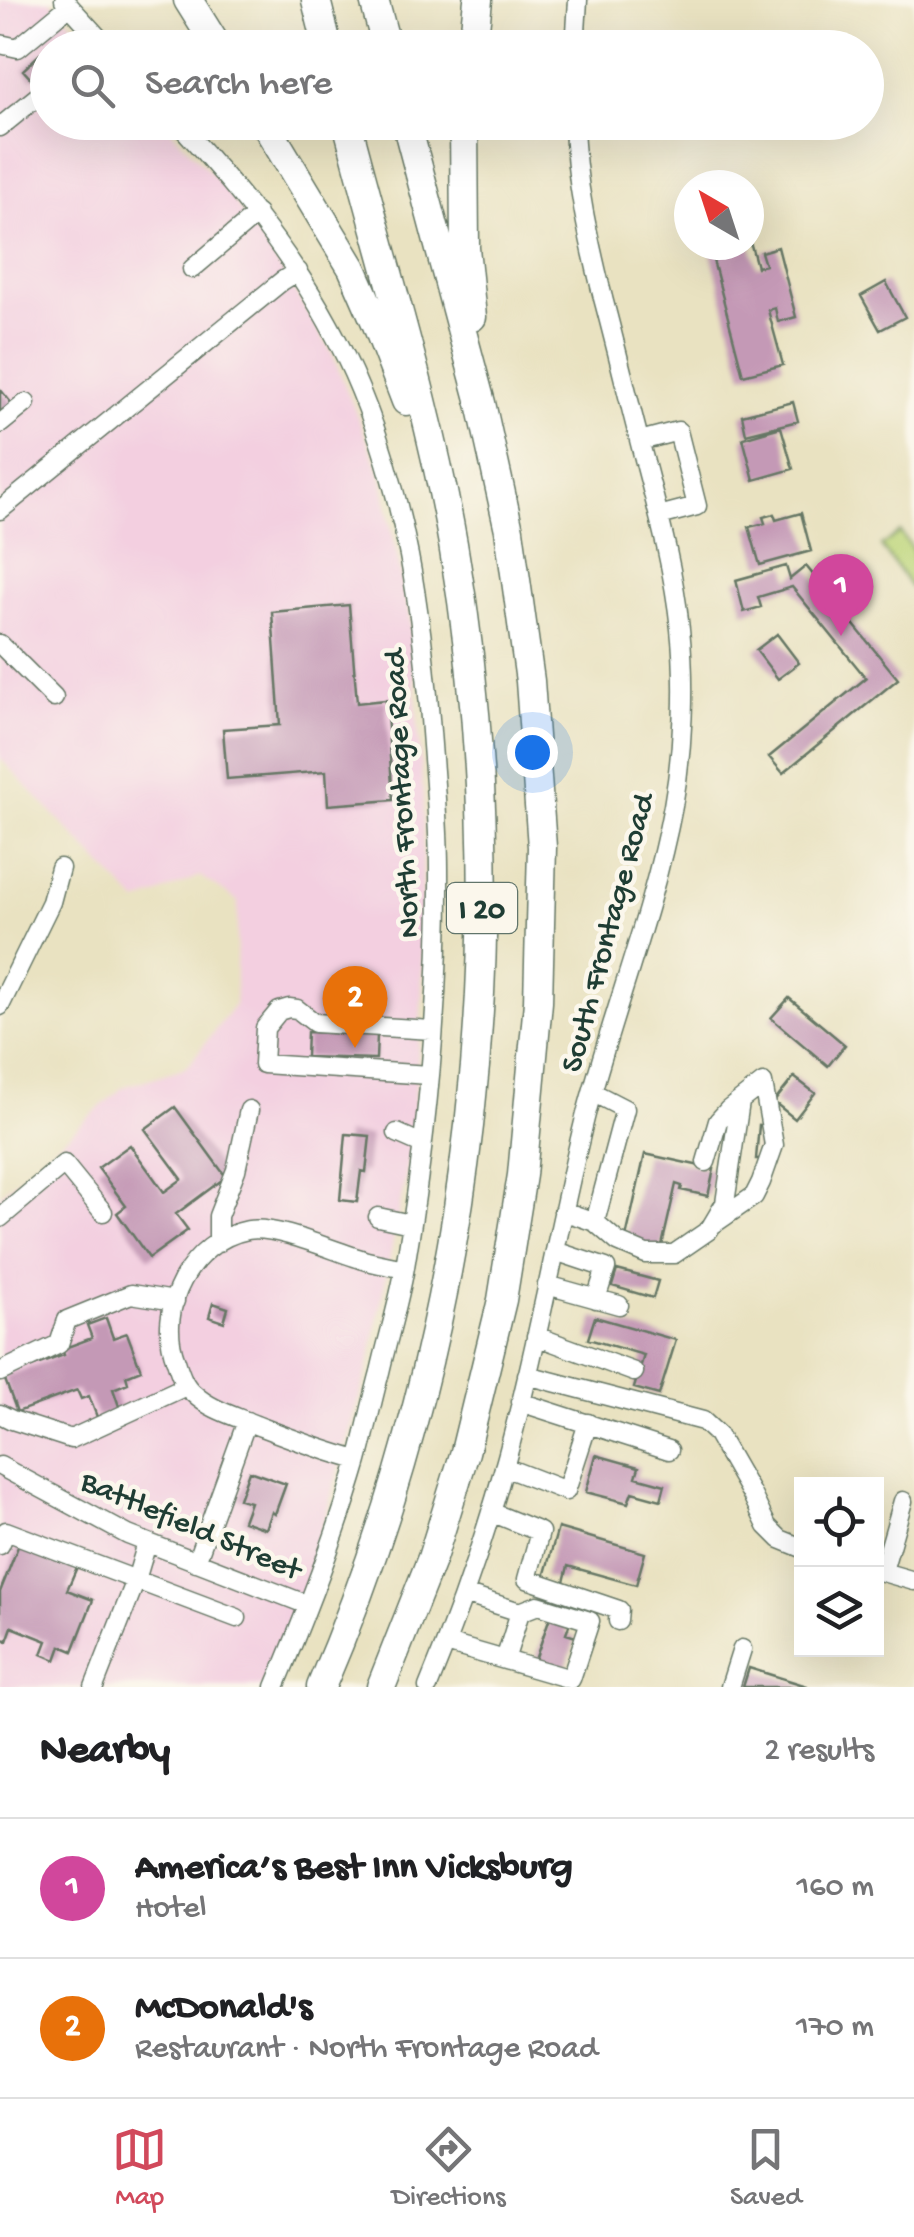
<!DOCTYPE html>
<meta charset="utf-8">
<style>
:root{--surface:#fff;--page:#f6f6f6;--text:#202124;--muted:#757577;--line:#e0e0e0;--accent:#d1495b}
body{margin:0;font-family:"Gochi Hand",sans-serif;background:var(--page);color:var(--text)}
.controls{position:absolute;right:30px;bottom:30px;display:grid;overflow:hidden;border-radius:0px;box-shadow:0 10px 40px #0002}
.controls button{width:90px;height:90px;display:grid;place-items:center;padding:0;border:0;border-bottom:2px solid var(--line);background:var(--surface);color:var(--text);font:50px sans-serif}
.compass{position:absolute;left:674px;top:170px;width:90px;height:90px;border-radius:50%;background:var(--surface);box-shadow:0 10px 40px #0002;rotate:321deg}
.you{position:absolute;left:532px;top:752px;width:35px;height:35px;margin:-25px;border:8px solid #fff;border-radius:50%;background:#1a73e8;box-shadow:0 0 0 15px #1a73e833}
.badge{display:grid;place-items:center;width:65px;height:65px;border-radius:50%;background:var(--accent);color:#fff;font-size:32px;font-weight:700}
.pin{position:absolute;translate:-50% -82px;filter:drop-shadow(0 2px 5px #0008)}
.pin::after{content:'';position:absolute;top:52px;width:35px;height:30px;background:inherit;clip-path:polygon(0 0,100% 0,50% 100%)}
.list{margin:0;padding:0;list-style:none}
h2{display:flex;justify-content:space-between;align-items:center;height:130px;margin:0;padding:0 40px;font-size:42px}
h2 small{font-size:32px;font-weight:400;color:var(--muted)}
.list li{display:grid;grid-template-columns:65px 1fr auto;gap:30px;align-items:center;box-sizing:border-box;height:140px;padding:0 40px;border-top:2px solid var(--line)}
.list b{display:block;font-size:38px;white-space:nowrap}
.list p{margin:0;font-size:32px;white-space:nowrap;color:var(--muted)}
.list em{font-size:32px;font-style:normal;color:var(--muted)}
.icon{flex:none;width:55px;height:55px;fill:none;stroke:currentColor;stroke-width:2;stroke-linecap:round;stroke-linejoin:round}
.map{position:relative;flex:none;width:914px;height:1687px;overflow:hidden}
.search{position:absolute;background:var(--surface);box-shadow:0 10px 40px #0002;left:30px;right:30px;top:30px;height:110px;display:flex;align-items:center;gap:25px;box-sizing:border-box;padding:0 35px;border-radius:55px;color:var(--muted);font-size:38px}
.sheet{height:410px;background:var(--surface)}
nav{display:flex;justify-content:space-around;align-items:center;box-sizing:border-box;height:140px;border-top:2px solid var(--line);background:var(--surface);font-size:28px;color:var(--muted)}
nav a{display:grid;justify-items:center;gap:5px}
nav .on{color:var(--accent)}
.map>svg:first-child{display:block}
.built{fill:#f3cfe0}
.green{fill:#bed67a;stroke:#6e8a57;stroke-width:2.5}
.building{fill:#c499b6}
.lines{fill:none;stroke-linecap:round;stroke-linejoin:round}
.minor-casing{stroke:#667765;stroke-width:21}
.highway-casing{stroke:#667765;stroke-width:31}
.minor{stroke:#fff;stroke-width:18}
.highway{stroke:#fff;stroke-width:28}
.labels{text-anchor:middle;stroke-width:9;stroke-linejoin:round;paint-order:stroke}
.shield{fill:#fbf7ec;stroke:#61756b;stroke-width:2.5}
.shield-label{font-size:30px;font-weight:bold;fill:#1f3d34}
.street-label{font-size:32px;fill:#1f3d34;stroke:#fbf7ec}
</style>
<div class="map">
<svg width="914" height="1687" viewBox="0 0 914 1687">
<rect width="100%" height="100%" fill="#fbf7ec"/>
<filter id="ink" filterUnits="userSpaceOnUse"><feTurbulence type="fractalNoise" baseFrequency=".01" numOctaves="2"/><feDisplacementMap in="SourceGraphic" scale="20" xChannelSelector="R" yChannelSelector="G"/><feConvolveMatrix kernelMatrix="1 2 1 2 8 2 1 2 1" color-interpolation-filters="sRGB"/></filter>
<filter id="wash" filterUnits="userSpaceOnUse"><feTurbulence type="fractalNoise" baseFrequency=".0048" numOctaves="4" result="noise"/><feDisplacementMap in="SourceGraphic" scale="40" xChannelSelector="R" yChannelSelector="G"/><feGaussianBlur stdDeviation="2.25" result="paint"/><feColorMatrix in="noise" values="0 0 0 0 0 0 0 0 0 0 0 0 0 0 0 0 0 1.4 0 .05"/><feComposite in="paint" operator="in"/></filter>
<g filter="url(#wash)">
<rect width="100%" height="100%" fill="#e9e2c1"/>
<path class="built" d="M0,0H50L95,47L48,48V122L164,123L223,186L276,261L332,353L381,475L411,624L423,796L422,996L412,1144L370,1360L306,1585L262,1687H0V1195L123,1087L187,1067L235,1004L238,901L200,876L138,903L0,758Z"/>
<path class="green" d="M900,532L914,552V584L911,587L881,546Z"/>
<g id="blocks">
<path class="building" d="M40,54L48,65L32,80L23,70Z
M709,245H751L757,267L765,265L761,252L778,247L796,317L778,322L775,308L768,310L783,365L743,375Z
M886,282L905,317L880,330L861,296Z
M0,389L13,405L0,416Z
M793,402L798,421L746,434L742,415Z
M781,427L793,469L754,480L743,438Z
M801,513L811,551L760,565L749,527L765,523L763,517L774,514L776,520Z
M786,566L790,579L806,566L898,679L783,773L769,757L866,678L792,587L758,597L761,607L744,612L736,580Z
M349,605L357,703L386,700L393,800L328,805L326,771L227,779L223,729L280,725L272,612Z
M777,634L799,663L778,679L756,650Z
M789,998L845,1045L828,1066L771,1018Z
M307,1032L377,1035L376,1059L306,1057Z
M794,1077L815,1093L795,1119L774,1102Z
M175,1107L226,1177L176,1214L188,1230L149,1258L117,1213L126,1206L98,1168L130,1145L164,1192L182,1179L145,1129Z
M759,1125L766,1126L763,1159H756Z
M346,1134L370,1136L366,1172L361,1171L357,1202L340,1200Z
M645,1154L714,1169L708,1196L681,1190L682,1186L676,1184L661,1250L625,1242Z
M617,1270L658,1281L653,1298L612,1286Z
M213,1303L228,1308L224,1322L209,1317Z
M595,1317L676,1340L659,1395L634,1388L644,1355L588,1339Z
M106,1318L113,1338L127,1333L141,1370L126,1376L128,1383L113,1389L120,1409L97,1417L89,1396L81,1399L77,1390L17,1412L4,1377L64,1355L62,1349L92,1338L87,1325Z
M596,1455L639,1467L636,1477L665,1485L661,1500L632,1492L628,1503L586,1492Z
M249,1471L286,1484L275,1514L272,1512L266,1529L243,1521L250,1502L239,1499Z
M558,1528L645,1553L636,1585L568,1566L564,1582L544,1577Z
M19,1544L77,1567L67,1590L93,1600L73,1651L61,1646L56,1660L42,1654L47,1641L12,1627L7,1641L0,1638V1592Z
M552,1611L572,1617L566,1634L576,1637L565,1670L535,1660Z
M749,1668L807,1686V1687H743Z"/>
</g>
</g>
<g filter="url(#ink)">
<use href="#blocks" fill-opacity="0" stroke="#667765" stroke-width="2.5"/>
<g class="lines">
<defs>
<path id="minor" d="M64,0L108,48
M0,44L18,48L69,6
M575,48L578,0
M177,122C248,199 310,277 353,373C406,493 423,616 432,745C435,786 439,828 439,869C440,1002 427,1136 405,1267C399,1302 388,1337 380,1372C372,1401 366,1431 358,1461C336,1537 306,1613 275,1687
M0,127L48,88
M192,269L257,214
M0,424L26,403
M640,441L678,431L697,506L659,516
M0,510L282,281L298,271
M0,644L54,698
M0,1006L51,902L60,868
M429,1075L263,1064L265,1028L279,1011L289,1008L297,1009L315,1023L432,1030
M397,1133L422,1144
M706,1162L718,1121L728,1110L763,1083L774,1145L761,1182L754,1196L712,1225
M563,1211L595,1222L625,1109L592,1092
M378,1217L411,1224
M0,1218L64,1164L103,1212
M595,1222L618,1242L646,1254H674L709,1230L725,1203L740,1102
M218,1243V1216L236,1170L249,1110
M555,1251L606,1268L596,1299
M547,1285L619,1305
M536,1336L634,1372
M0,1372L59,1344L67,1320L131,1294L175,1301
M527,1375L703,1421L717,1434L752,1495L767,1526L780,1539L802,1548
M520,1402L669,1450
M0,1414L12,1420L71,1439L186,1386
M358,1460C323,1451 290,1438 256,1425C235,1416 211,1410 194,1394C184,1386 180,1374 176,1361C155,1308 191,1241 248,1230C277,1225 336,1252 367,1261C379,1264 392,1266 404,1269
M0,1466L128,1535L308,1605
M504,1467L566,1491L588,1423
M491,1512L540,1532L527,1579L619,1610L618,1621
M0,1545L6,1531L237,1618
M196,1562L247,1421
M876,1570L914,1581
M883,1571L903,1501
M446,1643L571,1679L590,1621L538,1605L520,1612L464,1594
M505,1660L520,1612
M94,1687L136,1580L147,1543
M428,1687C459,1612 486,1535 507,1457C538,1345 557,1231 585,1118C612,1014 653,912 673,806C683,751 686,685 680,629C674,570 658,512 643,455C629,402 617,350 603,298C589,240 575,182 574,122
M730,1687L742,1649"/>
<path id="highway" d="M188,0L218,48
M316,0L328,48
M374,0L387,48
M473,48L478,0
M264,122L352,268L377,325L406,401
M464,122L465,248L472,317
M321,1687C474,1331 519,925 453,544C428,401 383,262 347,122
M381,1687L432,1558L465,1452L502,1300L522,1175L538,1002L542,847L530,681L509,530L481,403L406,122"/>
</defs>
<use href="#minor" class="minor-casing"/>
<use href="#highway" class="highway-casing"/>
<use href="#minor" class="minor"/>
<use href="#highway" class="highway"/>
</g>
</g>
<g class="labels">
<rect class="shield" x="447" y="883" width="70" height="50" rx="8"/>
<g class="shield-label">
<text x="482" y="918">I 20</text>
</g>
<g class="street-label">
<text transform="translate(399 794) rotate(-93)" y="11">North Frontage Road</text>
<text transform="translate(605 932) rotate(-75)" y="11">South Frontage Road</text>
<text transform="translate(192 1523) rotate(23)" y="11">Battlefield Street</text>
</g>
</g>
</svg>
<div class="controls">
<button><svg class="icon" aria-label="locate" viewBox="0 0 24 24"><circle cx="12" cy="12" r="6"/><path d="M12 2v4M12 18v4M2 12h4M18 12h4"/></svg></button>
<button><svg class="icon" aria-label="layers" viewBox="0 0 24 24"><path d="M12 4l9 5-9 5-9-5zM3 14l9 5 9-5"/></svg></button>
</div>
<svg class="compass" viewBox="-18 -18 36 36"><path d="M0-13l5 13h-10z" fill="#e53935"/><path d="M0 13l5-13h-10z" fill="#757577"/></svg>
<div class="you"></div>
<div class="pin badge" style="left:841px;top:636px;background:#d1479c">1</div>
<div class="pin badge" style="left:355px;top:1048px;background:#e8710a">2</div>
<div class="search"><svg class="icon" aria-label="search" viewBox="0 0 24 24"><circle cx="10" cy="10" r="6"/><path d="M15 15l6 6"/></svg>Search here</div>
</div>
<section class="sheet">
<h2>Nearby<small>2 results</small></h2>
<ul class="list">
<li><span class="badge" style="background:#d1479c">1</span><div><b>America’s Best Inn Vicksburg</b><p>Hotel</p></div><em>160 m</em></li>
<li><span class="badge" style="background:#e8710a">2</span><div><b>McDonald's</b><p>Restaurant · North Frontage Road</p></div><em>170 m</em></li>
</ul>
</section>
<nav>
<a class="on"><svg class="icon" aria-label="map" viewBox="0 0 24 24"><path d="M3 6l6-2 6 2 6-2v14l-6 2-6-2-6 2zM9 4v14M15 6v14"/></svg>Map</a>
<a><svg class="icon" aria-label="directions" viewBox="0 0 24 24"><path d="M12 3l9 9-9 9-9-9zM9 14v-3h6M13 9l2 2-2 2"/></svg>Directions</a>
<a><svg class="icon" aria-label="saved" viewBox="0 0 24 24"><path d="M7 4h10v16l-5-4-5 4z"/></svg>Saved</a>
</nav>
